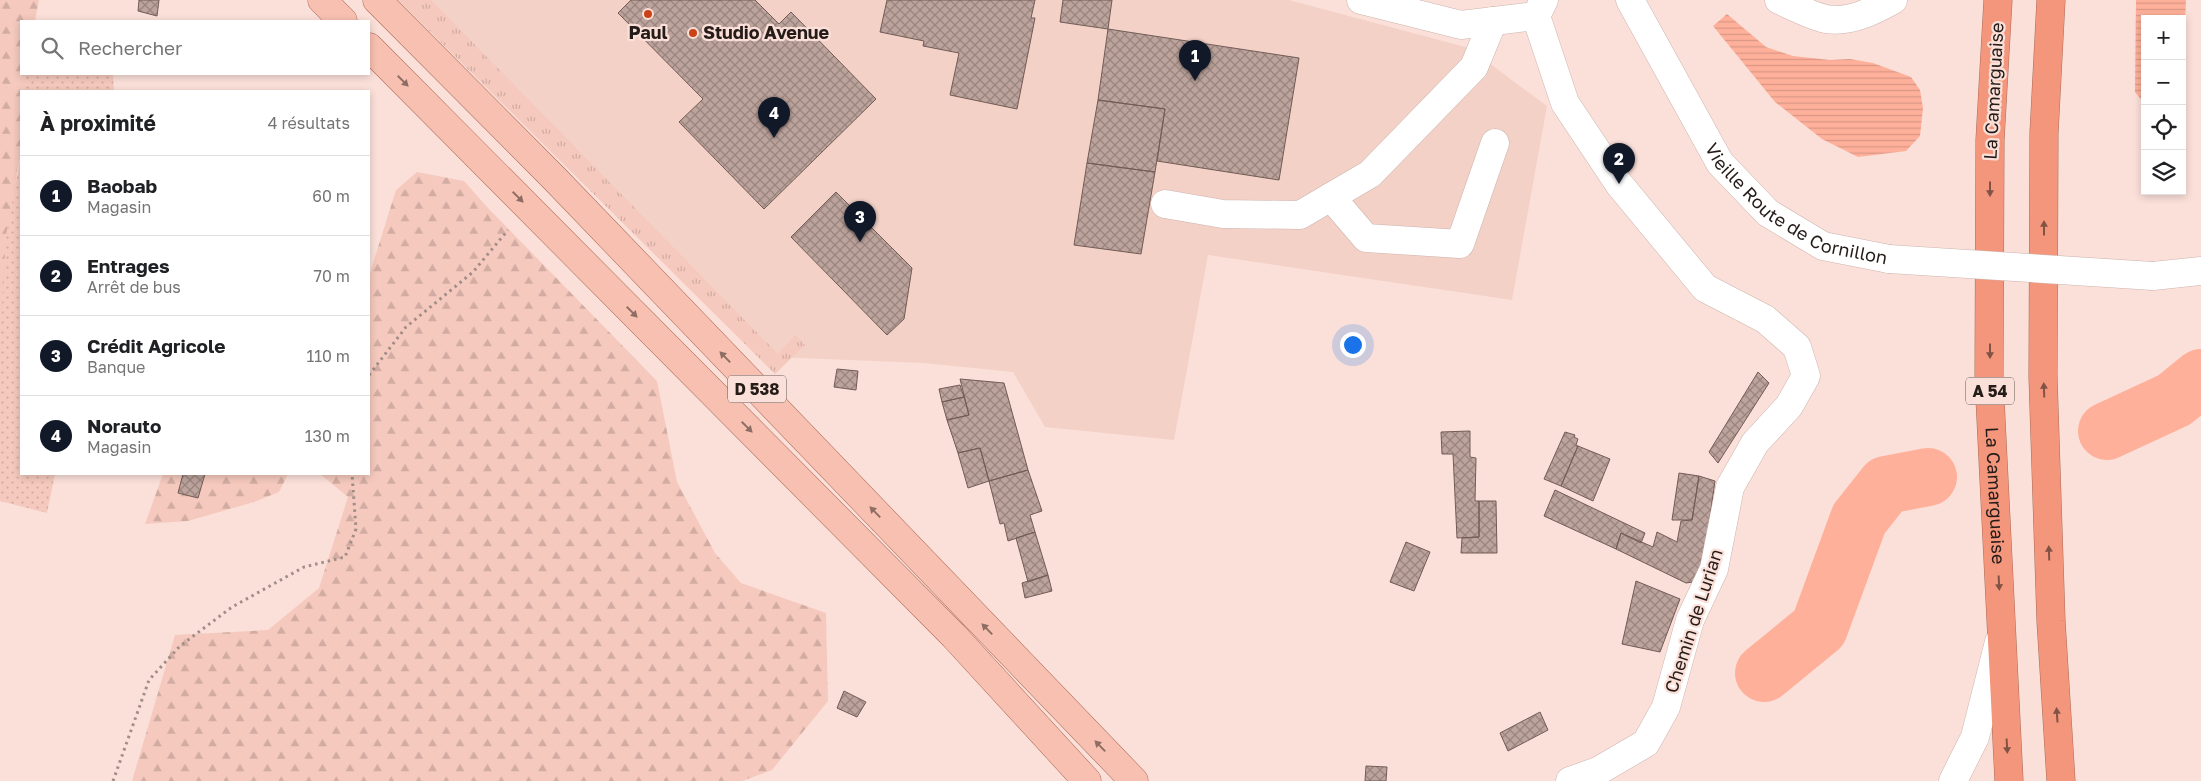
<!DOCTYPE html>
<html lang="fr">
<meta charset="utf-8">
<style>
:root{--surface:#fff;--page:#f6f6f6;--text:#202124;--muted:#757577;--line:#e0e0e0;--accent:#111827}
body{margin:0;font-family:"Golos Text",sans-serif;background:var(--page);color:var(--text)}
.controls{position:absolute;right:15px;top:15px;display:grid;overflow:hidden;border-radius:0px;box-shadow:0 2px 8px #0003}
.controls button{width:45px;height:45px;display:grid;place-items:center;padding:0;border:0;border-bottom:1px solid var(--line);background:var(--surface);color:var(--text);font:25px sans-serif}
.you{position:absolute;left:1352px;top:344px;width:18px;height:18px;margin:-12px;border:4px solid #fff;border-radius:50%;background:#1a73e8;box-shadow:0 0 0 8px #1a73e833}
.badge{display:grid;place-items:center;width:32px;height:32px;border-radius:50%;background:var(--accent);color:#fff;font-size:16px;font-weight:700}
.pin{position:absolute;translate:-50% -41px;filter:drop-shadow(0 1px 2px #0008)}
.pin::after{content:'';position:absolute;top:26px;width:18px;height:15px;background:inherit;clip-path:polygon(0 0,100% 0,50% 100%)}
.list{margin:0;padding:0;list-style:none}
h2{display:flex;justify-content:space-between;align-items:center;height:65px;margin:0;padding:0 20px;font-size:21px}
h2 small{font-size:16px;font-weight:400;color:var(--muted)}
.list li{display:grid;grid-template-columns:32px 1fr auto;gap:15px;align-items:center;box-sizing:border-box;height:80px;padding:0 20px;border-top:1px solid var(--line)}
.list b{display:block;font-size:19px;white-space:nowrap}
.list p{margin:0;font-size:16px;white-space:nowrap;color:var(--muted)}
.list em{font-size:16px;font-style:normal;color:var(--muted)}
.icon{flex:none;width:28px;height:28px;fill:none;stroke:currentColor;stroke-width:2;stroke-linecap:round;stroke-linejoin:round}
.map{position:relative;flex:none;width:2201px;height:781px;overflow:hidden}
.search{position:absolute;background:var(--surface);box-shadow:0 2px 8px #0003;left:20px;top:20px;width:350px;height:55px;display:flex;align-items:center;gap:12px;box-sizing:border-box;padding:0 18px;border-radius:0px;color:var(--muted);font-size:19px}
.panel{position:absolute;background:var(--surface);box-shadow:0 2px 8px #0003;left:20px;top:90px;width:350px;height:385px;border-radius:0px}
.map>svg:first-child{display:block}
.built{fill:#f3d1c7}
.grass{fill:url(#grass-tufts)}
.forest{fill:url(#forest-firs)}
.garden{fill:url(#garden-dots)}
.water{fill:url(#water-rules)}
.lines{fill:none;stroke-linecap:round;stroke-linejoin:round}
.river{stroke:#feb09a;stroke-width:58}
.building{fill:url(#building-cross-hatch);stroke:#725c55}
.minor-casing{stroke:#cdb4ad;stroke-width:29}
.major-casing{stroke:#ab6b59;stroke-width:29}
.highway-casing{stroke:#ab6b59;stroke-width:29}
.path{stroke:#a08d87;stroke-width:3;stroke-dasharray:2.5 4;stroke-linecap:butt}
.minor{stroke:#fff;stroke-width:28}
.major{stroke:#f8c0b0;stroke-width:28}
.highway{stroke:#f3967b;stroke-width:28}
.minor-bridge-casing{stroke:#cdb4ad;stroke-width:29;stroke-linecap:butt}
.minor-bridge{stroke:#fff;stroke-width:28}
.oneway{fill:#8e6e64}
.oneway2{fill:#825345}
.poi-dot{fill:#cb4217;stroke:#fbe0d9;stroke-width:2}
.labels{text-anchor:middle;stroke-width:4.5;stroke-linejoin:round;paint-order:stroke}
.shield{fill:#fbe0d9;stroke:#655753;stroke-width:1}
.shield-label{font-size:16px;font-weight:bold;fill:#251c19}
.poi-label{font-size:18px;font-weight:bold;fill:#251c19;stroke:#fbe0d9}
.street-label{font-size:18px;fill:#251c19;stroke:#fbe0d9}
</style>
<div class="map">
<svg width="2201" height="781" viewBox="0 0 2201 781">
<defs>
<pattern id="grass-tufts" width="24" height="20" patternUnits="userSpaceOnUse" patternTransform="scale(1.25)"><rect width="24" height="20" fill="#f5c9bd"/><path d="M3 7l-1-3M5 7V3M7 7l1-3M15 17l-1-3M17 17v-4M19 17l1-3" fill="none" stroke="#d2aca2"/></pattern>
<pattern id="forest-firs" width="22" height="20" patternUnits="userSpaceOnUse" patternTransform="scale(1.25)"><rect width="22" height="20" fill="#f5c9bd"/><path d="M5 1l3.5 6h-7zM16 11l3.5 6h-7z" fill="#d2aca2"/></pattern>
<pattern id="garden-dots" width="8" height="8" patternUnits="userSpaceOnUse" patternTransform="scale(1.25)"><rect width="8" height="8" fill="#f5c9bd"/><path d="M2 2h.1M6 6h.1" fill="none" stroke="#d2aca2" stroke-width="1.8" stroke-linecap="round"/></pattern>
<pattern id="water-rules" width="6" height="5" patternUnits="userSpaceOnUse" patternTransform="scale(1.25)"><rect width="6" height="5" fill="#feb09a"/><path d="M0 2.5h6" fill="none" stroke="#da9784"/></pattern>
<pattern id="building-cross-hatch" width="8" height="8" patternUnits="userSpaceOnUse" patternTransform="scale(1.25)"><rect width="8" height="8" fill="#bca39c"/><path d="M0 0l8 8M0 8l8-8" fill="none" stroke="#99847e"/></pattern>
</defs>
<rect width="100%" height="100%" fill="#fbe0d9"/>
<path class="built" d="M406,0H1289L1469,48L1547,106L1512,300L1208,255L1174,440L1045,427L1013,372L924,363L773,357Z"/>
<path class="grass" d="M398,0H431L778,354L795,335L805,345L775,374Z"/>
<path class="forest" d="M0,0H39L35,21H21V74H25L20,105L21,155L17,170L0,342Z
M417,172L464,181L488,208L657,381L677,482L715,553L741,583L826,613L828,701L772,770L742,781H132L175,635L268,630L319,588L348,497L320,474H369V276L396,190Z
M163,474H288L279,492L254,502L188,521L145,524Z"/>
<path class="garden" d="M25,74H113L114,91H22Z
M21,155V474H55L47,513L0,501V342L6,235Z"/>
<path class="water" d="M2136,0H2186L2182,95V19H2145V104L2135,92Z
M1727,14L1766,47L1793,56L1830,60L1850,59L1873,63L1911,77L1920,90L1923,108L1920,136L1906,151L1858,157L1822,139L1775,102L1713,26Z"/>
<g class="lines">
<path class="river" d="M2107,431L2174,400L2201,378
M1764,673L1819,628L1859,519L1886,485L1928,477"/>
</g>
<path class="building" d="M139,0H159L157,16L138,11Z
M631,0H755L779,24L791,12L876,99L764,209L679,122L703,99L618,13Z
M887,0H1035L1031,18H1035L1017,109L950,95L959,53L923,46L924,41L880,32Z
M1063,0H1112L1108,29L1060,22Z
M1108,29L1299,58L1279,180L1157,161L1165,109L1098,100Z
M1098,100L1165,109L1155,172L1087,163Z
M1087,163L1155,172L1141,254L1074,245Z
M836,192L912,268L904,319L887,335L791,237Z
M837,369L858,371L856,390L834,387Z
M1758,372L1769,383L1718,463L1709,452Z
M960,379L1004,383L1028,470L989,481L980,448L958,453L947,420L969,415Z
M960,385L964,397L942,402L939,389Z
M964,397L969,415L947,420L942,402Z
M1470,431V457L1476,458L1475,501H1479V537L1457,538L1453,454H1442L1441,432Z
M1565,432L1575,435L1574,437L1578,439L1576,445L1578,446L1561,486L1544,479Z
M1578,446L1610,459L1593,501L1561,486Z
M980,448L989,481L968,488L958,453Z
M1028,470L1042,511L1030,515L1035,532L1008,541L1004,523L1000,524L989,481Z
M1679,473L1699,476L1692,520H1672Z
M183,474H205L198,498L178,493Z
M1699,476L1715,481L1704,559L1693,582L1686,583L1616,549L1621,533L1653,547L1657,532L1677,542L1681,521L1692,520Z
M1555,490L1645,533L1641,543L1621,533L1616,549L1544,516Z
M1479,501H1496L1497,553H1461L1462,538L1479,537Z
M1035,532L1048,575L1028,582L1016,538Z
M1406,542L1430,552L1414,591L1390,582Z
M1048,575L1052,591L1025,598L1022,583Z
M1636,581L1680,599L1660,652L1622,644Z
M844,691L866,702L857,717L837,708Z
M1540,712L1548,730L1508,751L1500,733Z
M1366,766L1387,767L1386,781H1365Z"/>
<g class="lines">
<defs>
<g id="minor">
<path d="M1361,0L1461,25L1536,16"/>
<path d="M1544,0L1536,16L1565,103L1619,184L1705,288L1765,319L1797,347L1806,376L1789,406L1755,443L1730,487L1714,569L1690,620L1666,707L1646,743L1598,771L1570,781"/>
<path id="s1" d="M1630,0L1720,163L1768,213L1823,246L1889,259"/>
<path d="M1779,0C1793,6 1811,16 1826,19C1850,23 1873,11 1893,0"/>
<path d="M1331,197L1366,238L1460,244L1495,143"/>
<path d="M1165,204L1223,214L1300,215L1370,174L1474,67L1493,21"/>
<path d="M2153,276L2201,271"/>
<path d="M1953,781L1975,737L1999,642"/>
</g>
<path id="major" d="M322,0L343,21
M377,0L554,178L1134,781
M369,47L954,636L1087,781"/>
<g id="highway">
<path id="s2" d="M1998,0L1990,140L1989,379L2009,781"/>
<path d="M2051,0L2044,133L2043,377L2051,621L2061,781"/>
</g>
</defs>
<use href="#minor" class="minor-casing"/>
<use href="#major" class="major-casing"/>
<use href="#highway" class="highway-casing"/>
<path class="path" d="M369,375L406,327L473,272L508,230
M113,781L149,680L180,646L232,607L304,567L345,557L356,529L352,474"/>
<use href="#minor" class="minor"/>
<use href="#major" class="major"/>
<use href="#highway" class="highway"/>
<defs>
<path id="minor-bridge" d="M1889,259L2153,276"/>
</defs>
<use href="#minor-bridge" class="minor-bridge-casing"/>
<use href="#minor-bridge" class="minor-bridge"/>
</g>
<defs><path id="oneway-solid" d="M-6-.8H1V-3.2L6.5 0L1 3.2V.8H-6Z" transform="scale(1.25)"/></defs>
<g class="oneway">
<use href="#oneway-solid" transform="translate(403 81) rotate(45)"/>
<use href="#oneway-solid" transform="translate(518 197) rotate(45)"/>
<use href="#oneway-solid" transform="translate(632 312) rotate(45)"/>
<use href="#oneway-solid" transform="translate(725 357) rotate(-134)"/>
<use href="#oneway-solid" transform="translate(747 427) rotate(45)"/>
<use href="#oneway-solid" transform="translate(875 512) rotate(-134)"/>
<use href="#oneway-solid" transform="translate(987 629) rotate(-134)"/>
<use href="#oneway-solid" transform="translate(1100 746) rotate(-134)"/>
</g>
<g class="oneway2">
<use href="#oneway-solid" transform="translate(1990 189) rotate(90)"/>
<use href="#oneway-solid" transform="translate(2044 228) rotate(-90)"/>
<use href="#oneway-solid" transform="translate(1990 351) rotate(90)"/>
<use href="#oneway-solid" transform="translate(2044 390) rotate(-92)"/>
<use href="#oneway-solid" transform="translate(2049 553) rotate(-92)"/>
<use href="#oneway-solid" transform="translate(1999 583) rotate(87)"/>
<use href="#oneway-solid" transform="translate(2057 715) rotate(-94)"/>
<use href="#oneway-solid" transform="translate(2007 746) rotate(87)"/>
</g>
<g class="poi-dot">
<circle cx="648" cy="14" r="5"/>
<circle cx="693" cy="33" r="5"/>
</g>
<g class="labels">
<g class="shield">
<rect x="728" y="375.5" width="58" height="27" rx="4"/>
<rect x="1966" y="377.5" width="48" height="27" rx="4"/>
</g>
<g class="shield-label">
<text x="757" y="395">D 538</text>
<text x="1990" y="397">A 54</text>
</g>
<g class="poi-label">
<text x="648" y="39">Paul</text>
<text x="703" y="39" text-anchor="start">Studio Avenue</text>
</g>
<g class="street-label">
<text transform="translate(1994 91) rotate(-87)" y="6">La Camarguaise</text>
<text dy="6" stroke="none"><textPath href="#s1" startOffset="275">Vieille Route de Cornillon</textPath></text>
<text dy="6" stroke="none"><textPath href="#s2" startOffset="496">La Camarguaise</textPath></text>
<text transform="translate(1694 621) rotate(-72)" y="6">Chemin de Lurian</text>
</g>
</g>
</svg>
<div class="controls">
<button>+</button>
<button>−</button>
<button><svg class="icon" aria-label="locate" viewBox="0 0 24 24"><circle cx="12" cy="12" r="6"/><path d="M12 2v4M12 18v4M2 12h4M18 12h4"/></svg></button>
<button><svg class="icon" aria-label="layers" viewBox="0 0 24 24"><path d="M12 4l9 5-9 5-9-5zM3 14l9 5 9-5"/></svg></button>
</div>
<div class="you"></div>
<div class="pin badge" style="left:1195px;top:81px">1</div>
<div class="pin badge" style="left:1619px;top:184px">2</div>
<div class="pin badge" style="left:860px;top:242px">3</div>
<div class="pin badge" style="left:774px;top:138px">4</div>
<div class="search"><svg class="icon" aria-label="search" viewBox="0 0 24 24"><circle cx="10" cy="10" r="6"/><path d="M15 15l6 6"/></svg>Rechercher</div>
<section class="panel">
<h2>À proximité<small>4 résultats</small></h2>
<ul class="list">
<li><span class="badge">1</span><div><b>Baobab</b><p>Magasin</p></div><em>60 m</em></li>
<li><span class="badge">2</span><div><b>Entrages</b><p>Arrêt de bus</p></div><em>70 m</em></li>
<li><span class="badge">3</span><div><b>Crédit Agricole</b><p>Banque</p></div><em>110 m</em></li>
<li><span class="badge">4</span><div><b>Norauto</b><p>Magasin</p></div><em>130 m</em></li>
</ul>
</section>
</div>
